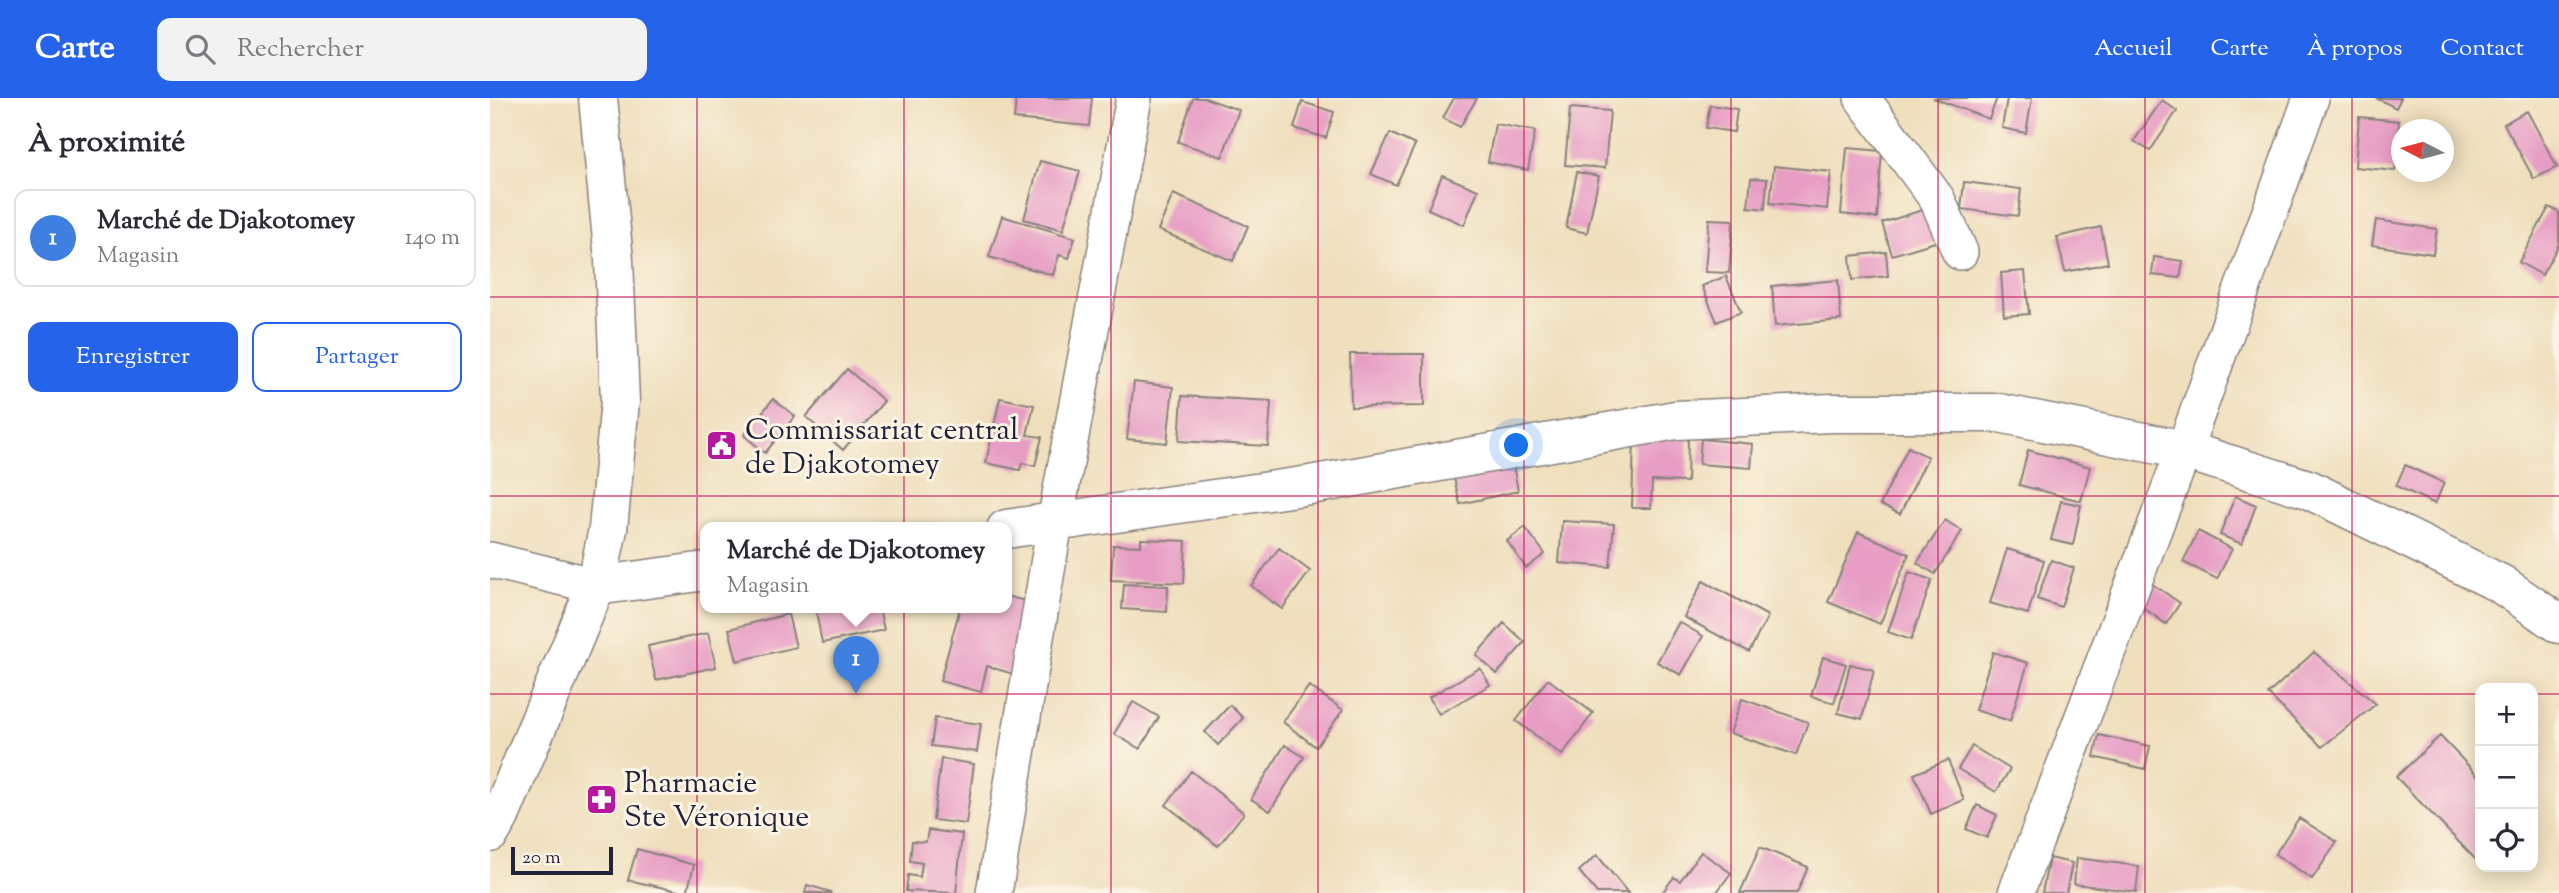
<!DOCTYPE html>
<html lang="fr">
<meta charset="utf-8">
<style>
:root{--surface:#fff;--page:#f2f2f3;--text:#2b2b33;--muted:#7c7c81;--line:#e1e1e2;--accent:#2563eb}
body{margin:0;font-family:"Sorts Mill Goudy",serif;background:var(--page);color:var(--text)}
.controls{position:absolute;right:21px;bottom:21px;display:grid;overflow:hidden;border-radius:14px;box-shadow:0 4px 18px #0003}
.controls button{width:63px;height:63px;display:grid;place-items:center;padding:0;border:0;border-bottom:2px solid var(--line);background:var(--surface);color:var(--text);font:35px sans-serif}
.compass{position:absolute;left:1901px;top:21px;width:63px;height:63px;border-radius:50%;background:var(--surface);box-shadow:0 4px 18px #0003;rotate:276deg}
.scale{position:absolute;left:21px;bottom:18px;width:102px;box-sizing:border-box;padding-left:7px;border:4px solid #22223b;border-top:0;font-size:19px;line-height:24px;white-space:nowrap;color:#22223b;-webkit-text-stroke:5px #fcf5e5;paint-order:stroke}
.you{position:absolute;left:1027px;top:348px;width:24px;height:24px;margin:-18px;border:5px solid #fff;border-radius:50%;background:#1a73e8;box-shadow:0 0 0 10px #1a73e833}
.badge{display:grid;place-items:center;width:46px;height:46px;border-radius:50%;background:var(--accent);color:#fff;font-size:23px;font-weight:700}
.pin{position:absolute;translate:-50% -58px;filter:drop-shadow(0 2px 4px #0008)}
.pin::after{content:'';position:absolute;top:37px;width:24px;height:21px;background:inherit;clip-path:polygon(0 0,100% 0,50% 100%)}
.popup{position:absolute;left:210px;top:424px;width:312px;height:91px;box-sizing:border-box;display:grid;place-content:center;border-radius:14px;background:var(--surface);filter:drop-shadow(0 2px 5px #0005);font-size:23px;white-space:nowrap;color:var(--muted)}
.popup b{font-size:26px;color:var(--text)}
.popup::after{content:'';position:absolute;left:50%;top:100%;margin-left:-14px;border:14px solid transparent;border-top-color:var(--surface)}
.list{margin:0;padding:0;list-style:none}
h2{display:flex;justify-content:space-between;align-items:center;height:91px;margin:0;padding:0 28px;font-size:30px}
h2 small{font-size:23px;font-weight:400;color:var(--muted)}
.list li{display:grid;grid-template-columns:46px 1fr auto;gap:21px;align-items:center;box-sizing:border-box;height:98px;margin:0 14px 14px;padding:0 14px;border:2px solid var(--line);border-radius:14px}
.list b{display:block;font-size:26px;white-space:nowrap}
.list p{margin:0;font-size:23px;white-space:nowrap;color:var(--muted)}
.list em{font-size:23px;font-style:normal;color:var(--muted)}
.actions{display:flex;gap:14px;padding:21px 28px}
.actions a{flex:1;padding:16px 0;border:2px solid var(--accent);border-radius:14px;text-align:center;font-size:24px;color:var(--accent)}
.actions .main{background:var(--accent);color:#fff}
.icon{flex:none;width:38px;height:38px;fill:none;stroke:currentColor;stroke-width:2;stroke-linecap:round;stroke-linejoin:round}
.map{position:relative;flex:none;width:2069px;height:795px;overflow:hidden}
header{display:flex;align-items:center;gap:42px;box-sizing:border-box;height:98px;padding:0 35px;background:var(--accent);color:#fff}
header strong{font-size:33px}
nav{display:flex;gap:38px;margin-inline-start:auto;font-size:24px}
.search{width:490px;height:63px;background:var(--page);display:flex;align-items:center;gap:18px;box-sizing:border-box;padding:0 24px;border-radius:14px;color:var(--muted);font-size:26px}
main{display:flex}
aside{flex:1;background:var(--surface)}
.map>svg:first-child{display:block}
.building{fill:#e79dc4}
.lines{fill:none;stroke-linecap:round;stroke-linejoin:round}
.street-casing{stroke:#88807c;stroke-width:38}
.secondary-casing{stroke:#88807c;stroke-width:41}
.primary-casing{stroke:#88807c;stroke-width:41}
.street{stroke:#fff;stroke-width:35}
.secondary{stroke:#fff;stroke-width:38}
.primary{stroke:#fff;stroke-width:38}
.grid{fill:none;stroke:#c2185b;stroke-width:2;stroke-opacity:0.55}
.labels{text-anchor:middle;stroke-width:6;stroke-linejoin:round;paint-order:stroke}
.poi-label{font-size:30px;fill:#22223b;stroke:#fcf5e5;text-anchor:start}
</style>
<header>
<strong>Carte</strong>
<div class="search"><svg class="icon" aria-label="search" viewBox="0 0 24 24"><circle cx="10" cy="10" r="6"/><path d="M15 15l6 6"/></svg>Rechercher</div>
<nav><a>Accueil</a><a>Carte</a><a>À propos</a><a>Contact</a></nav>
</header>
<main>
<aside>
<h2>À proximité<small></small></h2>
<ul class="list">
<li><span class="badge" style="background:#3f7fe0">1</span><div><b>Marché de Djakotomey</b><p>Magasin</p></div><em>140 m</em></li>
</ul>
<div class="actions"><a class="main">Enregistrer</a><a>Partager</a></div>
</aside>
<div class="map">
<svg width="2069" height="795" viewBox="0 0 2069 795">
<rect width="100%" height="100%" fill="#fcf5e5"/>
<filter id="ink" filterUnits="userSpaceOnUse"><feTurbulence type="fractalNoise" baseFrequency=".0143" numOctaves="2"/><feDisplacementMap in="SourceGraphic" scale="14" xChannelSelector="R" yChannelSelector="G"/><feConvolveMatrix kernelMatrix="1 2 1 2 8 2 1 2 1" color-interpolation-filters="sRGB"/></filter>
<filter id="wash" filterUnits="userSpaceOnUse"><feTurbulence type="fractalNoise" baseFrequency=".00686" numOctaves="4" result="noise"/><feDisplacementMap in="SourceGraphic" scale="28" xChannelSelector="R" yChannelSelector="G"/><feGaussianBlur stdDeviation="1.57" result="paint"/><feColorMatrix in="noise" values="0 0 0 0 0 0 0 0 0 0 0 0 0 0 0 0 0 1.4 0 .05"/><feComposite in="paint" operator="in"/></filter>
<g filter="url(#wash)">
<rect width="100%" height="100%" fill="#efdfbd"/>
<g id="blocks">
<path class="building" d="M526,0H602L599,28L524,21Z
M703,0H715L749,12L732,59L688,44Z
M964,0H987L970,29L953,20Z
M1443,0H1507L1499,21Z
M1517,0H1542L1536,35L1512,30Z
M1886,0H1911L1906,10Z
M1672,2L1687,13L1660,53L1644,43Z
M812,4L844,14L836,40L804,30Z
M1220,7L1247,11L1244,34L1216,30Z
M1080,10L1120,13L1115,70L1075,67Z
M2037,13L2067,69L2044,81L2014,26Z
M1869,19L1909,23L1905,73L1865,69Z
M1005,26L1045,33L1038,72L998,64Z
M900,35L925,47L906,87L881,76Z
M1357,50L1392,53L1387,120L1351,116Z
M550,63L590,73L573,132L534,121Z
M1284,68L1341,74L1337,111L1280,105Z
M1087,74L1109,78L1097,135L1076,130Z
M952,77L988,92L974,127L938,111Z
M1261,80L1277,81L1275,111L1258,109Z
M1474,84L1531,91L1528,118L1471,111Z
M683,96L758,128L743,163L668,132Z
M1445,108L1455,141L1402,157L1392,125Z
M2059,109L2069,114V146L2052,177L2029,164Z
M512,118L585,140L579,160L569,157L563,177L499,159Z
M1219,121L1243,122L1239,175L1215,174Z
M1886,122L1947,131L1943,156L1882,147Z
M1611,129L1618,165L1575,174L1567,139Z
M1396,154L1398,178L1362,182L1360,158Z
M1664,159L1693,163L1690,180L1662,177Z
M1535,173L1539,216L1514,218L1511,175Z
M1236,178L1251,214L1227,224L1212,188Z
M1348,182L1351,222L1285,228L1282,188Z
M860,256H934V308L861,309Z
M357,271L394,303L353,352L316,319Z
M644,284L683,289L677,345L637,341Z
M692,298L781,303L778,348L689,343Z
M510,300L544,307L537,337L552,339L545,368L532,365L530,372L496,365Z
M283,301L305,318L275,355L254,337Z
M1144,338L1198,340L1197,384L1162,383L1161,410H1142Z
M1211,341L1263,346L1261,370L1209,366Z
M1418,349L1438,359L1410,416L1390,407Z
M1538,352L1600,369L1591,403L1529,387Z
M1023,367L1028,393L970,406L964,380Z
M1915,367L1954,385L1945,406L1906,388Z
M1745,398L1766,407L1752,446L1730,437Z
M1571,403L1591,407L1583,447L1561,442Z
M1455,422L1472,433L1445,476L1427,465Z
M1072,423L1124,426L1120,469L1069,465Z
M1035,429L1055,456L1036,470L1017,443Z
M1708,433L1742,451L1727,481L1693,464Z
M1368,434L1419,456L1390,526L1338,504Z
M651,441L696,443L694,485L621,482L623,447L651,448Z
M789,450L820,473L792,511L761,488Z
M1517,451L1554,462L1538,516L1500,505Z
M1561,462L1584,470L1571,509L1547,501Z
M1419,474L1442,482L1421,542L1398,534Z
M1655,481L1690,505L1676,526L1641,501Z
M1213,483L1278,518L1259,554L1194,519Z
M634,486L678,488L677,514L632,511Z
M516,498L543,505L523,576L497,568L491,594L450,583L470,510H516Z
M337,510H389L394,532L332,545L326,513Z
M298,516L306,549L247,563L239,531Z
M1189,524L1213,538L1191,577L1167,564Z
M1014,525L1035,544L1007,576L986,557Z
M218,535L226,569L166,582L158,548Z
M1503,554L1538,565L1520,623L1485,612Z
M1824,554L1886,606L1832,649L1778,596Z
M1333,559L1356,566L1344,605L1321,598Z
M1360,566L1384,572L1372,621L1348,615Z
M990,570L1000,587L949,616L939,599Z
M1058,581L1103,615L1072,657L1026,623Z
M819,588L853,612L826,649L793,624Z
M1252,601L1318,624L1306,657L1240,635Z
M643,604L669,619L650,651L624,636Z
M740,607L753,620L728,647L715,634Z
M445,620L491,626L487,654L441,648Z
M1609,637L1660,648L1655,671L1604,659Z
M1950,638L1990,680V766L1906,679Z
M795,647L814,659L780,713L761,701Z
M1482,648L1520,671L1506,694L1468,671Z
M451,661L484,666L476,726L443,722Z
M1458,662L1474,702L1441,716L1424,676Z
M701,673L754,715L728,748L676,707Z
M1487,707L1507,717L1497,740L1476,731Z
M1809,720L1847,744L1822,781L1785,756Z
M438,732L472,736L466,795L416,793L418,777L430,779L432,765L420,763L422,743L436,744Z
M1270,749L1318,769L1307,795H1250Z
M147,751L204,767L197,795L138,782Z
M1211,754L1241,775L1226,795H1172L1184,779L1190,783Z
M1107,757L1138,795H1107L1089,773Z
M1559,760L1582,765L1576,795H1552Z
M1587,760L1649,768L1646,794L1584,786Z
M317,787L341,794V795H315Z"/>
</g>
</g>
<g filter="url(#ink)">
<use href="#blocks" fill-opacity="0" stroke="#88807c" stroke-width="2"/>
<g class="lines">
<defs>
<path id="street" d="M1372,0L1447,101L1470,154
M0,462L106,488
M504,795L565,424L644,0
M1526,795L1694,352L1821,0"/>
<path id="secondary" d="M516,431L820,387L1186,322L1342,315H1509L1694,352L1818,391L2011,486L2069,526
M106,488L216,473"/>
<path id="primary" d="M0,735L10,718L106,488L118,431L130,303L124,162L108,0"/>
</defs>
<use href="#street" class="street-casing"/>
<use href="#secondary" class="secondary-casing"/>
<use href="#primary" class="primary-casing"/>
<use href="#street" class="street"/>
<use href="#secondary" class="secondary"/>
<use href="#primary" class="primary"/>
</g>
</g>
<path class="grid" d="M207,0V795M414,0V795M621,0V795M828,0V795M1034,0V795M1241,0V795M1448,0V795M1655,0V795M1862,0V795M0,199H2069M0,398H2069M0,596H1990M2043,596H2069"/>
<defs>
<symbol id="civic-square" viewBox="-11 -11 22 22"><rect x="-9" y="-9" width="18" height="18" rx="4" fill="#b5179e" stroke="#fcf5e5"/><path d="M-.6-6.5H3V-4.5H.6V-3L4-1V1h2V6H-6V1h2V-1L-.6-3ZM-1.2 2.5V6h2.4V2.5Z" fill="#fff"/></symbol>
<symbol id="pharmacy-square" viewBox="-11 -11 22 22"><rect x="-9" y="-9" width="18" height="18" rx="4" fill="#b5179e" stroke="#fcf5e5"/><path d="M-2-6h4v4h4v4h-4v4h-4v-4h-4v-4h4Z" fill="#fff"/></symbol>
</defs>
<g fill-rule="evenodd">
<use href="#civic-square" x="214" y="330" width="35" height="35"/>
<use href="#pharmacy-square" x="94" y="684" width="35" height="35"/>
</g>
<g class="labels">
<g class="poi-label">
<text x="255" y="341">Commissariat central<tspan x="255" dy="34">de Djakotomey</tspan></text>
<text x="134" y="694">Pharmacie<tspan x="134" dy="34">Ste Véronique</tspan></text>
</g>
</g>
</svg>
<div class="controls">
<button>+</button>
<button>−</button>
<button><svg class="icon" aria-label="locate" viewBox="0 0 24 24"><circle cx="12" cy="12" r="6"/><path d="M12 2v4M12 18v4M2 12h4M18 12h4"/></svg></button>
</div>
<svg class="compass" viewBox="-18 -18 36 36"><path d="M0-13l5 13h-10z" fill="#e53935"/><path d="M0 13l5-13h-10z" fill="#7c7c81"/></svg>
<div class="scale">20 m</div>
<div class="you"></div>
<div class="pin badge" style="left:366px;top:596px;background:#3f7fe0">1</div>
<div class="popup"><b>Marché de Djakotomey</b>Magasin</div>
</div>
</main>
